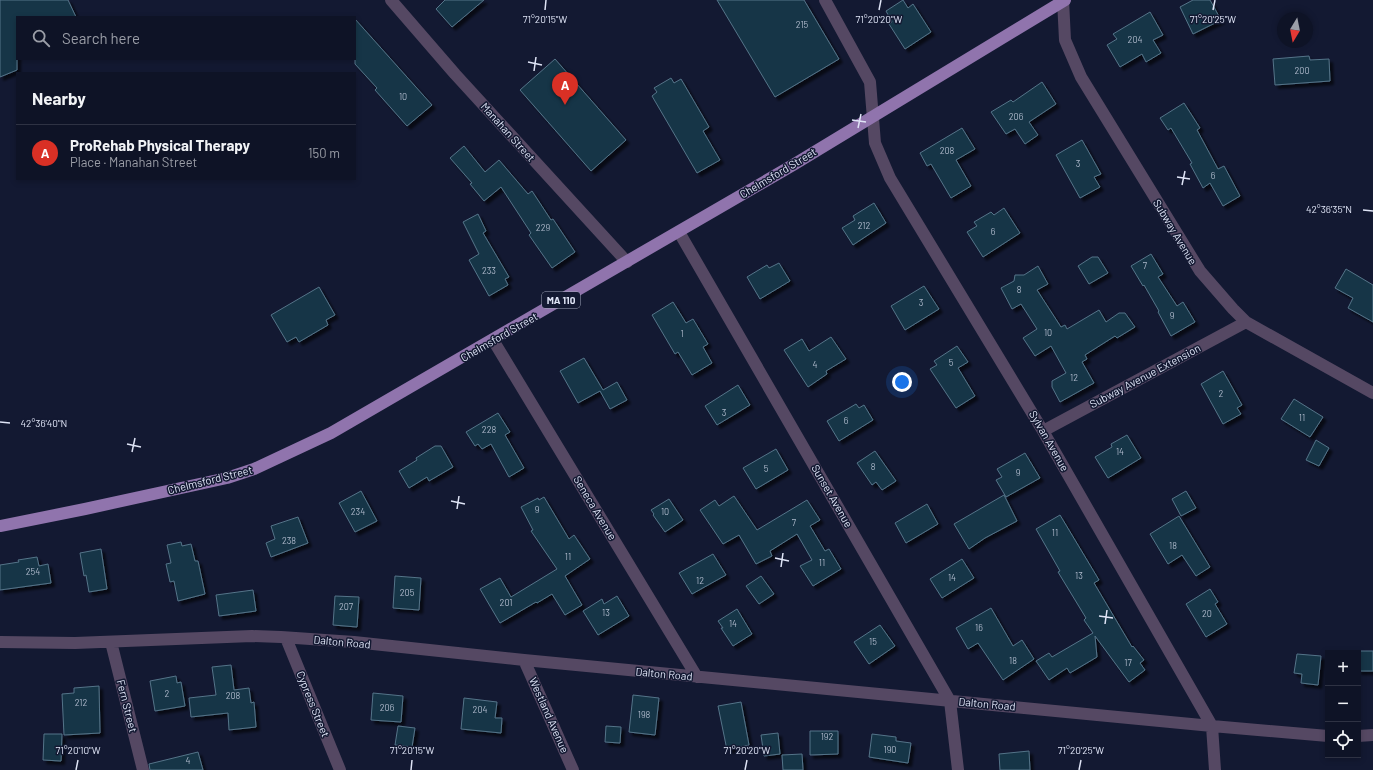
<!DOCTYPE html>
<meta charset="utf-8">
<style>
:root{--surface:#0e1326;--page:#171c2e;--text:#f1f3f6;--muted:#9b9ea7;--line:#2e3243;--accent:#d93025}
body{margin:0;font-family:Barlow,sans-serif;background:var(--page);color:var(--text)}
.controls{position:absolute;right:12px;bottom:12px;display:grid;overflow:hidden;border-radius:0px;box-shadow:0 2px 6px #0003}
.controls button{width:36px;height:36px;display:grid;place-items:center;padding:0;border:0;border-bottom:1px solid var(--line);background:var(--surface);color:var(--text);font:20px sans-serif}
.compass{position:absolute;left:1277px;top:12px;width:36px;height:36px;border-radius:50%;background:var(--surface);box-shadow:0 2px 6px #0003;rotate:190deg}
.you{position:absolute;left:902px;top:382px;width:14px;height:14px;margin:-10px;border:3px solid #fff;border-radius:50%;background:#1a73e8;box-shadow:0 0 0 6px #1a73e833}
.badge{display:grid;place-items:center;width:26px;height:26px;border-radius:50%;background:var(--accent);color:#fff;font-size:13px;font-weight:700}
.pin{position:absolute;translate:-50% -33px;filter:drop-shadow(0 1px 2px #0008)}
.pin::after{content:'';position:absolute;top:21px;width:14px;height:12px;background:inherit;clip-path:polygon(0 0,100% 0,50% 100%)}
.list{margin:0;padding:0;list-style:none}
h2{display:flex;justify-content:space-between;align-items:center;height:52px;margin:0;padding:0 16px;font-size:17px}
h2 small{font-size:13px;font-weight:400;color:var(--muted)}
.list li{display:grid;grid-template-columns:26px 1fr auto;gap:12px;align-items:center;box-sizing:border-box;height:56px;padding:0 16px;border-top:1px solid var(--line)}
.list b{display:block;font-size:15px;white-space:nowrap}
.list p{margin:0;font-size:13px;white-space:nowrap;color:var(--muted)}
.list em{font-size:13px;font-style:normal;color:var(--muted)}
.icon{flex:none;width:22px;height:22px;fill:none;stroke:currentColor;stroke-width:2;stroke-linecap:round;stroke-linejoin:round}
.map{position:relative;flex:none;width:1373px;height:770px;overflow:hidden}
.search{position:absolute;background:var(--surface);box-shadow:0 2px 6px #0003;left:16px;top:16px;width:340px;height:44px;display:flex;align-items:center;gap:10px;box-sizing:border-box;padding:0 14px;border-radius:0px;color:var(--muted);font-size:15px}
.panel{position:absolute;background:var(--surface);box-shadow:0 2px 6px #0003;left:16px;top:72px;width:340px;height:108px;border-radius:0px}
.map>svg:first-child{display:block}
.building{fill:#183546;stroke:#547489;filter:url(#shadow)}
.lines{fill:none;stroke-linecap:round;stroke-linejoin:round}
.minor{stroke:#554863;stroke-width:12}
.major{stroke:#9074ad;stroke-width:12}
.ticks{fill:none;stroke:#dfe4f6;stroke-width:1.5}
.labels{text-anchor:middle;stroke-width:3;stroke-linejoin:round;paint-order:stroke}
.number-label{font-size:9px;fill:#adb8ca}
.shield{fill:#131932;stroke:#a2a7bb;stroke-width:1}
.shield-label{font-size:10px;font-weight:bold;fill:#dfe4f6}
.street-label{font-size:11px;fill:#dfe4f6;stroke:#131932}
.ticks-label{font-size:10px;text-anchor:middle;fill:#dfe4f6;stroke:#131932;stroke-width:3;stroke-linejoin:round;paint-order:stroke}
</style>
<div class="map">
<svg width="1373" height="770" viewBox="0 0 1373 770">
<defs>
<filter id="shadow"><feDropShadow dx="3.5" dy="3.5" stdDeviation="1" flood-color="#0009"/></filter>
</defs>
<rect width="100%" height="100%" fill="#131932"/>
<path class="building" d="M0,0H68L76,17H17V70L0,77Z
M445,0H484L452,27L436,9Z
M717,0H804L839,59L775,97Z
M903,0L908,8L913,4L931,32L905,49L889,24L892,22L886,11Z
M1193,0H1210L1221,20L1193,34L1180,7Z
M1150,12L1163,35L1153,40L1161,53L1146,62L1142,54L1120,67L1107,45L1117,39L1113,34Z
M355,19L432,105L407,126L375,90L377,88L355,64Z
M1309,56L1310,60L1329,59L1330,81L1275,85L1273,59Z
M555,59L626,140L591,171L520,90Z
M671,78L674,83L681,79L709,127L703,131L720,160L697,173L652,96L657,92L654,88Z
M1042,82L1056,104L1029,122L1038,135L1025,144L1015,129L1006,134L991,112L1011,100L1013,102Z
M1184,103L1200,128L1197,130L1218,169L1224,166L1240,196L1223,206L1210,183L1203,188L1190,164L1192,163L1171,128L1168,130L1160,118Z
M962,128L975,149L956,160L971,186L951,198L931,164L927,166L920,153Z
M1082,140L1101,174L1094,177L1100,187L1080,198L1056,155Z
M464,146L485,172L499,160L528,194L532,191L551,220L553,219L575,252L552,268L529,235L531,233L501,187L484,201L470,184L472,183L450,158Z
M874,203L886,223L853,245L842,228L855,220L853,216Z
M1004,208L1020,233L983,257L967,232L977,226L974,222L991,212L994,215Z
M478,214L486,231L483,233L509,277L505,279L508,285L489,296L469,260L479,254L463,222Z
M1151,254L1163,274L1158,277L1177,306L1183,302L1195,322L1171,336L1158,312L1159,311L1144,285L1143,286L1131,266Z
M1092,257H1098L1108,273L1089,284L1078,266Z
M779,263L790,281L760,299L747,277L767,265L769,268Z
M1038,266L1048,284L1037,290L1061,327L1065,325L1067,329L1099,310L1106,322L1119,313H1125L1135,327L1117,338L1115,336L1085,355L1087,359L1082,362L1094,383L1060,402L1052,387V381L1066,373L1051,346L1035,356L1023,338L1037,329L1021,304L1012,309L1001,288L1014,281L1015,275H1024Z
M1346,269L1373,285V322L1348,308L1353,298L1335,288Z
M924,286L939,309L905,330L891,306Z
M319,287L335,315L326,320L328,325L299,342L296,337L287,342L271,315Z
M673,302L686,323L693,319L708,344L703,347L712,363L692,375L678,352L675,354L652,315Z
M831,337L846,359L826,371L827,374L808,387L784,350L802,339L809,351Z
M957,346L968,362L958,368L975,396L956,408L930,369L937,365L934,361Z
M584,358L603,390L617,382L627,400L610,409L600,391L578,403L560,371Z
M1223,371L1242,405L1237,408L1241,414L1223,424L1201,384Z
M738,385L750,405L717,425L705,406Z
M1294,399L1323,417L1310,437L1281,419Z
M856,404L859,408L864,405L873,420L839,441L827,421Z
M498,413L510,432L505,435L524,468L509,477L491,444L482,449L478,444L475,446L466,432Z
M1127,435L1141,458L1108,478L1095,457L1112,447L1111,444Z
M1316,440L1329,448L1319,466L1306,460Z
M435,446H441L453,467L429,481L427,477L409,488L399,471L417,460L416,458Z
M776,449L788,470L756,489L743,468Z
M875,451L896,481L882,490L876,482L872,485L857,463Z
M1025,453L1040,478L1006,497L996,480L1002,477L997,469Z
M361,491L377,521L355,532L339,503Z
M1186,491L1196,508L1181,516L1172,499Z
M1004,495L1017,521L985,538L969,549L954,524Z
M734,496L757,530L807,500L820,520L810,526L825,551L829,549L841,569L813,586L800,566L812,560L797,534L770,551L772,556L756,564L739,535L723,544L700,510L715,500L719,506Z
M544,497L569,539L574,535L590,559L565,576L582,605L565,615L552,594L537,603L536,602L500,623L480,589L500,578L511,597L557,569L531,531L533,530L521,507L538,498L539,500Z
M669,499L683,520L665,532L653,515L654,514L651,510Z
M927,504L938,524L906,543L895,523Z
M1060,515L1099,580L1094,583L1132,647L1133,646L1144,660L1140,663L1145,670L1129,682L1095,636L1097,657L1070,673L1067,668L1049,680L1036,661L1049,653L1052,657L1093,633L1084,620L1086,618L1058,572L1060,571L1036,529Z
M1179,516L1210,567L1196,576L1182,555L1168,564L1150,534Z
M298,517L308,543L271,557L266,543L275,539L271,526Z
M181,542L182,546L191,544L195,561H198L205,594L178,601L174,581L170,582L166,564L171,563L167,545Z
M101,549L107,589L89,592L86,575L84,576L80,553Z
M713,554L726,575L692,594L679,573Z
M37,557L39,566L48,564L51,583L0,590V565L19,562L18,560Z
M962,559L974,578L942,598L930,579Z
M395,576L421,578L419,610L393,608Z
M761,576L774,594L759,604L746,586Z
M1210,589L1218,602L1215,604L1227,624L1206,637L1186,604Z
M253,590L256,611L219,616L216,595Z
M335,596L359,597L357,627L333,625Z
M617,596L629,616L598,635L583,611L602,599L604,604Z
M991,608L1013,646L1022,640L1034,659L1003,680L978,643L968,649L956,628Z
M737,609L752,634L733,646L721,628H723L718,621Z
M880,625L895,646L869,664L854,642Z
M1358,651H1373V671H1358Z
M1297,654L1321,656L1318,685L1301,683L1302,674L1294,673Z
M231,665L234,690L249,688L251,703L254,702L256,727L229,730L228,713L191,717L189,698L216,695L212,667Z
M176,676L177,683L181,682L185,706L155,711L150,681Z
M99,686L100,733L64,735L62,694L74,693V688Z
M373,693L403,696L401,722L371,720Z
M633,695L659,698L655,735L629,732Z
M464,698L497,702L495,718H502L501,733L461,729Z
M741,702L749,745L727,750L718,706Z
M398,726L415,728L412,747L395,745Z
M606,726L621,727L620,743L605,742Z
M810,731H838V754L810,755Z
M778,733L780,754L764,756L761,735Z
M44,734H62L61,761L43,760Z
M872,734L896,737V741L911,743L908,763L869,757Z
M1029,751L1030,770H1000L999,754Z
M198,752L203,770H150L149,764Z
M802,754L803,770H783L782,755Z"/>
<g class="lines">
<path class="minor" d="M391,0L455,74L627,262
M825,0L870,82L875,143L890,178L1043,431L1212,726L1215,770
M1063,0L1065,40L1081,77L1200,271L1233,309L1246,322L1373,393
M679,232L950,701L958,770
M493,340L697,677
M1043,431L1246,322
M286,638L340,770
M0,642L75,643L252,636L281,637L354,642L524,660L1212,726L1328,736
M111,642L143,770
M524,660L573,770
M1358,736L1373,735"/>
<path class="major" d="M0,526L85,509L227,478L254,469L331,433L793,165L1065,0"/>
</g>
<path class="ticks" d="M545,10L546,0M879,10L881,0M1213,10L1215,0M528,62L542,65M534,71L536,57M852,120L866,122M858,128L861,114M1177,177L1190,179M1182,185L1185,171M1363,210L1373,211M0,422L10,423M127,444L141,447M132,452L135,438M451,501L465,504M457,509L459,496M775,558L789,561M781,567L783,553M1099,616L1113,618M1105,624L1107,610M76,770L78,760M411,770L412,760M745,770L747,760M1079,770L1081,760"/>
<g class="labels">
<g class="number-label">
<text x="802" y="28">215</text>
<text x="1135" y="43">204</text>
<text x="1302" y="74">200</text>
<text x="403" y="100">10</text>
<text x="1016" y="120">206</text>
<text x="947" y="154">208</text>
<text x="1078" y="167">3</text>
<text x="1213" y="179">6</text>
<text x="864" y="229">212</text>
<text x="543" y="231">229</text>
<text x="993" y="235">6</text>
<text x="1145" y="269">7</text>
<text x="489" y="274">233</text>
<text x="1019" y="293">8</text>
<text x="921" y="306">3</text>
<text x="1172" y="319">9</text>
<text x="1048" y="336">10</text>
<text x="682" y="337">1</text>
<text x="951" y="366">5</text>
<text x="815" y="368">4</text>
<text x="1074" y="381">12</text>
<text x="1221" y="397">2</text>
<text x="724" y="416">3</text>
<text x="1302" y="421">11</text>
<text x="846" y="424">6</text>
<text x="489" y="433">228</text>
<text x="1120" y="455">14</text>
<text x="873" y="470">8</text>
<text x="766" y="472">5</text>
<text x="1018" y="476">9</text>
<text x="537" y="513">9</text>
<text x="358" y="515">234</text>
<text x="665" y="515">10</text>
<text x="794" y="526">7</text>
<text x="1055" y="536">11</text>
<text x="289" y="544">238</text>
<text x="1173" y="549">18</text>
<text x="568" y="560">11</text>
<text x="822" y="566">11</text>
<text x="33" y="575">254</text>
<text x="1079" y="579">13</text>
<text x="952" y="581">14</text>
<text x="700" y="584">12</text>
<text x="407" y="596">205</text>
<text x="506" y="606">201</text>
<text x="346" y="610">207</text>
<text x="606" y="616">13</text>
<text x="1207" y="617">20</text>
<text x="733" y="627">14</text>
<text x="979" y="631">16</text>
<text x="873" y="645">15</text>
<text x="1013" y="664">18</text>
<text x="1128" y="666">17</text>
<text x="167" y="697">2</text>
<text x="233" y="699">208</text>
<text x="81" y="706">212</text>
<text x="387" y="711">206</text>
<text x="480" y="713">204</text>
<text x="644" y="718">198</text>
<text x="827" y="740">192</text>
<text x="890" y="753">190</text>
<text x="188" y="764">4</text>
</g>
<rect class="shield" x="542" y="292" width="38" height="16" rx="3"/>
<g class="shield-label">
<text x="561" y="304">MA 110</text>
</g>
<g class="street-label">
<text transform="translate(508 132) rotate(48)" y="4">Manahan Street</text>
<text transform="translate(778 173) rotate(-31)" y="4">Chelmsford Street</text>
<text transform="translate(1175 232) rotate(59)" y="4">Subway Avenue</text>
<text transform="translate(499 337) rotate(-30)" y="4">Chelmsford Street</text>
<text transform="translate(1145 376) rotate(-28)" y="4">Subway Avenue Extension</text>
<text transform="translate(1049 441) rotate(60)" y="4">Sylvan Avenue</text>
<text transform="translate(210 480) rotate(-14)" y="4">Chelmsford Street</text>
<text transform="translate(832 496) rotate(60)" y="4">Sunset Avenue</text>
<text transform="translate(595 508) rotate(59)" y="4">Seneca Avenue</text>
<text transform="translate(342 642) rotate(5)" y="4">Dalton Road</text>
<text transform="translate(664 674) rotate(5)" y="4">Dalton Road</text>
<text transform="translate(313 704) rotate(68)" y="4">Cypress Street</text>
<text transform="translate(987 704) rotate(5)" y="4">Dalton Road</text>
<text transform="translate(127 706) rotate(76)" y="4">Fern Street</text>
<text transform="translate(549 715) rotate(66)" y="4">Westland Avenue</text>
</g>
</g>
<g class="ticks-label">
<text x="879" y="23">71°20'20"W</text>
<text x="1213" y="23">71°20'25"W</text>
<text x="545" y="23">71°20'15"W</text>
<text x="1329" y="213">42°36'35"N</text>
<text x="44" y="427">42°36'40"N</text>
<text x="78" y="754">71°20'10"W</text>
<text x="412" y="754">71°20'15"W</text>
<text x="747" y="754">71°20'20"W</text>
<text x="1081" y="754">71°20'25"W</text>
</g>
</svg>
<div class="controls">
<button>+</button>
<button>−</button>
<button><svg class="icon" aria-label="locate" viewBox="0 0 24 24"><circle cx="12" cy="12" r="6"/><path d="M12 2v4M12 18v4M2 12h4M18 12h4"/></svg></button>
</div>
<svg class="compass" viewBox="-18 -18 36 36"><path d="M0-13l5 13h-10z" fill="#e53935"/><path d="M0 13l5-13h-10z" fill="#9b9ea7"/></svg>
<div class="you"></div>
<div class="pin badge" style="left:565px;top:105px">A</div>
<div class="search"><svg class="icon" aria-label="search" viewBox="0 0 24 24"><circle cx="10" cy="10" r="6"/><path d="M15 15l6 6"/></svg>Search here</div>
<section class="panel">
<h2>Nearby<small></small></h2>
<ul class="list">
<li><span class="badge">A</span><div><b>ProRehab Physical Therapy</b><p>Place · Manahan Street</p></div><em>150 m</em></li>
</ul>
</section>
</div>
